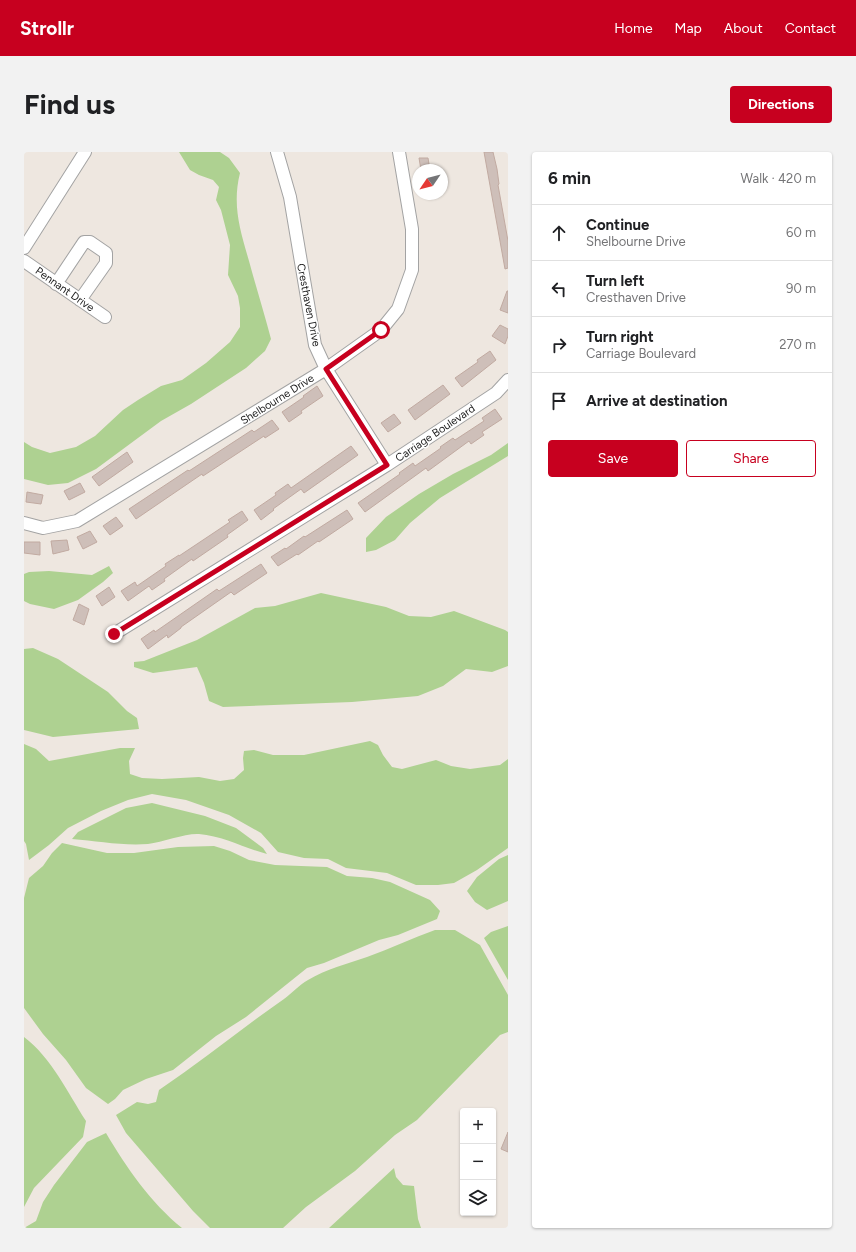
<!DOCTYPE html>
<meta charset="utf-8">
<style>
:root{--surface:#fff;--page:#f2f2f2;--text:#202124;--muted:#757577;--line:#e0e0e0;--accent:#c7001f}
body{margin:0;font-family:Figtree,sans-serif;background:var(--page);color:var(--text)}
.controls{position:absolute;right:12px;bottom:12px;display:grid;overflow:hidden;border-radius:4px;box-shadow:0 1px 3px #0004}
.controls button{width:36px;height:36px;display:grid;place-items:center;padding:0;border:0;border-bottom:1px solid var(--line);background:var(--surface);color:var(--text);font:20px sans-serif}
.compass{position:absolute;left:388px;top:12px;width:36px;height:36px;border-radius:50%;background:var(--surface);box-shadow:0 1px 3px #0004;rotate:235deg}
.stop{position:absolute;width:12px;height:12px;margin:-9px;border:3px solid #c7001f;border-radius:50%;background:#fff}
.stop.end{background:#c7001f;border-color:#fff;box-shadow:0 1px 4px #0008}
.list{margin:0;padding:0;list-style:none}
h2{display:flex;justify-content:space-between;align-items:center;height:52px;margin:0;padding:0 16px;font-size:17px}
h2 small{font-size:13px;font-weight:400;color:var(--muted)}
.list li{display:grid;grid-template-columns:26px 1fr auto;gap:12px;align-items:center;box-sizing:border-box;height:56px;padding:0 16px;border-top:1px solid var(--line)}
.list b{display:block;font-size:15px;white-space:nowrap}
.list p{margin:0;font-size:13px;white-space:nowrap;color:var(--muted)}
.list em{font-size:13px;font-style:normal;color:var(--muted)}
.actions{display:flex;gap:8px;padding:12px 16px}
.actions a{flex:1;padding:9px 0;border:1px solid var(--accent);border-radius:4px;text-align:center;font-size:14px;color:var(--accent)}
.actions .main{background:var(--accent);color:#fff}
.icon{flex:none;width:22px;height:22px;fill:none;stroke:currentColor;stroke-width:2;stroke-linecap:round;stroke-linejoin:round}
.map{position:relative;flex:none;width:484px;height:1076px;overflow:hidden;border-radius:4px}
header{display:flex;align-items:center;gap:24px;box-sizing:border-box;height:56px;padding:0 20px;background:var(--accent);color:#fff}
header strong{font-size:19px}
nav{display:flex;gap:22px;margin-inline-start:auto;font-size:14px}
.intro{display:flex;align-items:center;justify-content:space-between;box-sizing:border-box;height:96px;padding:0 24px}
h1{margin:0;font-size:28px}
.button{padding:10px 18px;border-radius:4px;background:var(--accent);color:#fff;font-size:14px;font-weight:700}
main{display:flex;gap:24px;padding:0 24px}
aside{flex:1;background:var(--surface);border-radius:4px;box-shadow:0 1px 3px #0004}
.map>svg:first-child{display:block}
.forest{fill:#aed191}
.building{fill:#cebfb9;stroke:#c1aaa1}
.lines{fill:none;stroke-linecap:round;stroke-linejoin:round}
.minor-casing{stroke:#a3a3a3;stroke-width:14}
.minor{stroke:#fff;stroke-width:12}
.route{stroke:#c7001f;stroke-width:5}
.labels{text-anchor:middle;stroke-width:3;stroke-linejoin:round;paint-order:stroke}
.street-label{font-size:11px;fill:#1c1c1c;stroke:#fff}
</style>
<header>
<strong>Strollr</strong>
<nav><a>Home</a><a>Map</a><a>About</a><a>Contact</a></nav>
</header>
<div class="intro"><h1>Find us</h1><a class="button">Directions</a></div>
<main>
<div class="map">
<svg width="484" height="1076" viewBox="0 0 484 1076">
<rect width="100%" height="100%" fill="#eee7e0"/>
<path class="forest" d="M155,0H196L205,6L216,21C208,53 216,78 225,109C232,135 240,160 247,187L241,199L222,216L167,252L137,269L72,317L44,331L24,333L0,327V290L8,295L26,301L52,295L71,284L99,258L114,248L137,234L158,228L182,211L206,190L216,175V156L214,144L204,123L206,93L197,58L192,48L195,35L189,28L175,23L166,18Z
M484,291V304L416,346L386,371L371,388L352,398L342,400V386L362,365L395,342L429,322L467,303Z
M85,414L89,421L79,430L54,448L30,457L6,452L0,449V422L5,420L25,419L68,423Z
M297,441L362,455L385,464L407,465L430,459L481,478L484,480V514L468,520L442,517L419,534L394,544L328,550L199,555L185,549L180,531L173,515L129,521L110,515V510L120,509L173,488L231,456L251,454Z
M9,496L34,507L84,540L103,559L113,566L115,577L29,585L0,578V497Z
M346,589L354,593L359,603L368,615L378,617L412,608L427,614L446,617L476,613L484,607V696L453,718L430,731L414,733H392L363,721L322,716L304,707L280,706L254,700L237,681L205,663L162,648L128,642L104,648L77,659L44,676L25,693L5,708L2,692L0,689V592L12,597L25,609L96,596H111L105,609L106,622L118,626L138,627L175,625L196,629L210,627L220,618L219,606L220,599L230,598L249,603H280Z
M128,651L181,664L212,676L239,696L243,702C220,696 199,684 175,682C162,681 139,690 124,692C99,694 73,689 48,687L54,680L102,656Z
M38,691L83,701H110L154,695L190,694L206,699L225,708L251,713L303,715L323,724L348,726L366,730L406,748L416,759L413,767L374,783L355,788L300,811L283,816L222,865L192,884L149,918L122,927L99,938L91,947L84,952L62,936L42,908L19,882L0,856V746L5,726L19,714L28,701Z
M484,703V749L463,758L451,750L443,739L453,725L475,707Z
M484,774V828L460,786L467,780Z
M411,778H431L456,793L484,843V880L476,883L393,968L371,983L331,1019L282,1055L259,1076H186L169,1059L102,981L92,963L113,950L124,952L132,950L135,938C178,909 218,876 260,847C268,841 275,833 284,828C302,817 323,812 343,805C366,797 388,786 411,778Z
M0,885C27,905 44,941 62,969L59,985L10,1036L0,1055Z
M82,981C102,1015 127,1051 158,1076H0L12,1069L19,1050L30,1033L63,990Z
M370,1016L372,1025L379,1033L390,1034L394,1067L397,1076H305Z"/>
<path class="building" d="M460,0H469L473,17L475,32L474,33L484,89V116L481,117Z
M395,6H404L406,18H397Z
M483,139H484V161L476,158Z
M476,173L484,177V184L481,192L468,184Z
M466,199L472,208L438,235L431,226L454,210L453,208Z
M419,233L426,242L391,268L384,258Z
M293,234L299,244L277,259L278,261L265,270L258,260L280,245L279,244Z
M471,257L478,267L458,280L460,283L447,292L445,289L404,319L402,316L341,360L334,351L376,322L375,321L389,311L391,314L417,296L416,295L429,286L431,288L460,269L458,266Z
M370,262L377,271L364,280L357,271Z
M248,268L255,277L241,286L240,284L179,324L178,322L112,367L105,357L164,318L165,319L228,278L230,280Z
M327,294L334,303L280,341L277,337L249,357L250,358L237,368L230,358L252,343L251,341L264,332L267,336Z
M103,300L109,310L75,334L68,325Z
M56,331L61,340L45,348L40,339Z
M3,340L19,343L17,352L2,350Z
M323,358L329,367L295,390L294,389L274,403L273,402L254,414L247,405L261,396L262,397L280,384L281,385Z
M218,359L224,368L203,383L204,385L169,409L168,407L140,427L141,429L128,438L125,434L104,449L97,439L111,430L113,434L142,414L141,412L155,403V404L206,370L204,368Z
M92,365L99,374L86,383L79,374Z
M66,379L73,390L59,397L53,385Z
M43,388L45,398L29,402L27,389Z
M0,390H16V403L0,401Z
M237,412L243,421L210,443L207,440L157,475V476L144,486L143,483L124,497L117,487L130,478L131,480L193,437L195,439Z
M85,435L91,445L78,454L72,444Z
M55,452L65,457L60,473L49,468Z
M484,980V1000L477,997Z"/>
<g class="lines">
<defs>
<path id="minor" d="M253,0L266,45L291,193L302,217L363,313
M0,96L61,0
M0,109L81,165
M32,132L60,90H66L82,101V111L56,148
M0,371L19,376L53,369L302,217L357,178L374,157L388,118V77L375,0
M90,482L363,313L472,241L484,228"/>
</defs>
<use href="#minor" class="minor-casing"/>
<use href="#minor" class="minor"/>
</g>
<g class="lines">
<path class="route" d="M90,482L363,313L302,217L357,178"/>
</g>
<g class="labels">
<g class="street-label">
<text transform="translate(41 137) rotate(35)" y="4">Pennant Drive</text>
<text transform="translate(285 153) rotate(79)" y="4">Cresthaven Drive</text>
<text transform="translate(253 247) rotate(-32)" y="4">Shelbourne Drive</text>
<text transform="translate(411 281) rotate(-34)" y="4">Carriage Boulevard</text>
</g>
</g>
</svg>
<div class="controls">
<button>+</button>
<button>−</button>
<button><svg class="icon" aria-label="layers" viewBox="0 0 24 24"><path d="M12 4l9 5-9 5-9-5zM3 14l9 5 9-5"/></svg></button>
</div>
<svg class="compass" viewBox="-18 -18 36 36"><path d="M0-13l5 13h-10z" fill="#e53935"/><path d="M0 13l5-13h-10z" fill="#757577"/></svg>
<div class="stop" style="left:357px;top:178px"></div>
<div class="stop end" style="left:90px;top:482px"></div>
</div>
<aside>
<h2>6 min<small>Walk · 420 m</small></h2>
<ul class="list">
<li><svg class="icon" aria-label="ahead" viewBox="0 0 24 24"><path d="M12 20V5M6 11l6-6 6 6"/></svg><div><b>Continue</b><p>Shelbourne Drive</p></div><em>60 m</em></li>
<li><svg class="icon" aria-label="left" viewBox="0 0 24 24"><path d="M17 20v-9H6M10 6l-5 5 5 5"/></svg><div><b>Turn left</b><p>Cresthaven Drive</p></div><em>90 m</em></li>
<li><svg class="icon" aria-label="right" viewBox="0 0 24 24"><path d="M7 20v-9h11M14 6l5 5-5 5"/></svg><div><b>Turn right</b><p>Carriage Boulevard</p></div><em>270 m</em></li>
<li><svg class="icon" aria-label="arrive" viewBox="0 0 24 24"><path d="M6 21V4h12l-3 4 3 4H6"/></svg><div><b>Arrive at destination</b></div></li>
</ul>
<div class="actions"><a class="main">Save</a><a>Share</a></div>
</aside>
</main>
